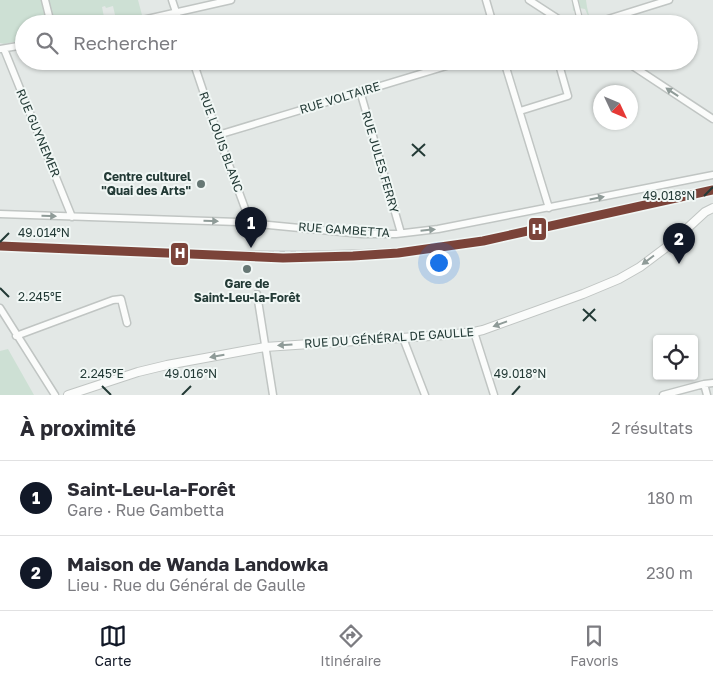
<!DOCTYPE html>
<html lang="fr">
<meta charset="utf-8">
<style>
:root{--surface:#fff;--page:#f7f7f7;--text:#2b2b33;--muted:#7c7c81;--line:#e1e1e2;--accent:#111827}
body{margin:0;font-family:"Golos Text",sans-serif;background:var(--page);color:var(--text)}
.controls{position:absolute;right:15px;bottom:15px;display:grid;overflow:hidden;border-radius:5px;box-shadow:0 1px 4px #0004}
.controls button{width:45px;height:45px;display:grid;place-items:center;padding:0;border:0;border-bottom:1px solid var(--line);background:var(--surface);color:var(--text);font:25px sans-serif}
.compass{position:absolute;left:593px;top:85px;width:45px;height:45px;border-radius:50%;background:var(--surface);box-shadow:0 1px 4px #0004;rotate:134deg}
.you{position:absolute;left:438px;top:262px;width:18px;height:18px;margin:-12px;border:4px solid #fff;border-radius:50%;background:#1a73e8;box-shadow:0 0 0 8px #1a73e833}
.badge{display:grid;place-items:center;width:32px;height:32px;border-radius:50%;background:var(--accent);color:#fff;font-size:16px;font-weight:700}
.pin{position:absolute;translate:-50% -41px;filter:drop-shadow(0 1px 2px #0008)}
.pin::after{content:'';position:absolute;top:26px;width:18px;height:15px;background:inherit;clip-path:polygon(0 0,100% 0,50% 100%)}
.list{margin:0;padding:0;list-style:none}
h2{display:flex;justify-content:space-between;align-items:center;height:65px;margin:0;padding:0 20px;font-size:21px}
h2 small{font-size:16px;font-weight:400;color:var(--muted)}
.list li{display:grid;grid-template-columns:32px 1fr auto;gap:15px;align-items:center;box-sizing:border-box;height:75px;padding:0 20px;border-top:1px solid var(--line)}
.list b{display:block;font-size:19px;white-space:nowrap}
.list p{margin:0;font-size:16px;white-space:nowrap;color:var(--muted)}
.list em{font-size:16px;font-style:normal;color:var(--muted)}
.icon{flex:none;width:28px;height:28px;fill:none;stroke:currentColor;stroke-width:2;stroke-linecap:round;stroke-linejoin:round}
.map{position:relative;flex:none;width:713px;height:395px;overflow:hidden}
.search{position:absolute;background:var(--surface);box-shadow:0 1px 4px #0004;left:15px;right:15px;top:15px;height:55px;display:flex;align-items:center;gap:12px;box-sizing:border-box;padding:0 18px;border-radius:28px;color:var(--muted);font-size:19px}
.sheet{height:215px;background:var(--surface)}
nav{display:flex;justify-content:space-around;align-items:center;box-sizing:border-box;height:70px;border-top:1px solid var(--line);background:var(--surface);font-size:14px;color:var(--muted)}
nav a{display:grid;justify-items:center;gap:2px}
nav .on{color:var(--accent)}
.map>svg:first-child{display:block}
.green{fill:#cde0d4;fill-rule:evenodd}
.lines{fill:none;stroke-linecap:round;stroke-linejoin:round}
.pedestrian-casing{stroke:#c0c5c3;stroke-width:7}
.minor-casing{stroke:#c0c5c3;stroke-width:9}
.tertiary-casing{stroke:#c0c5c3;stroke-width:10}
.pedestrian{stroke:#fbfcfb;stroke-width:4.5}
.minor{stroke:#fbfcfb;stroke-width:6}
.tertiary{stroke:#fbfcfb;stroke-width:8}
.rail-casing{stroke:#c6cac9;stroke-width:4}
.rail{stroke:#f1f7f5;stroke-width:2;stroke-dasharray:5.5;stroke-linecap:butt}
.rail-1-casing{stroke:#f1f7f5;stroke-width:12}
.rail-1{stroke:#7b4339;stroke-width:9}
.oneway{fill:#8f9b98}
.ticks{fill:none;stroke:#233a36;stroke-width:2}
.poi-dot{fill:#667774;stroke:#f1f7f5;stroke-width:2}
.labels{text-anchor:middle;stroke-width:4;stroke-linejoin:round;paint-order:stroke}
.street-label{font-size:12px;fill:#233a36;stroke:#f1f7f5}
.poi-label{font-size:12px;font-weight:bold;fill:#233a36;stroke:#f1f7f5;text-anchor:end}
.ticks-label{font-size:12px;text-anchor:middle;fill:#233a36;stroke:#f1f7f5;stroke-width:4;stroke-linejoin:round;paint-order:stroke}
.line-badge{stroke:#f1f7f5;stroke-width:2}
.badge-label{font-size:14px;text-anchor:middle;font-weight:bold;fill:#fff}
</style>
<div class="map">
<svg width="713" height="395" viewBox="0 0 713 395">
<rect width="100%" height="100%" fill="#e3e8e6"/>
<path class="green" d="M0,0H42L49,24H24V40L4,44L0,43Z
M47,0H138L142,15L103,24H76L74,15L72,16V17L62,19L63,24H54ZM105,6L106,8L113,6L115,15L110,17L109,16L104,17L102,7Z
M572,0H586L587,7L590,20L585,9L579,8L573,11Z
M8,349L34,395H0V351Z"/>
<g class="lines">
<defs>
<path id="pedestrian" d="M575,0L581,24"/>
<path id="minor" d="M45,0L51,24
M172,0L180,24
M486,0L493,24
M529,0L566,24
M125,24L231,0
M592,24L669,0
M0,49L24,45
M4,49L72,217
M193,61L218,135L250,222
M504,61L549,208
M625,61L713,119
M360,91L401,233
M520,111L568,96L558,61
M218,135L463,61
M0,214L238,222H250L253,224H258L362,234H396L438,229L713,175
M257,294L273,395
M0,308L55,395
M474,332L494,395
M16,336L113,300L121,299L127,323
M403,338L425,395
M704,384L707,395
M663,395L704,384L713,383"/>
<path id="tertiary" d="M68,395L138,372L167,365L265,347L446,335L474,332L483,330L583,294L619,279L640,267L668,246L705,212L713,208"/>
</defs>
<use href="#pedestrian" class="pedestrian-casing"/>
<use href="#minor" class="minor-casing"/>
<use href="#tertiary" class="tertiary-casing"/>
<use href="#pedestrian" class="pedestrian"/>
<use href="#minor" class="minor"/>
<use href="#tertiary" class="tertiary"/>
<defs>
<path id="rail" d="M241,252C322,254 403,251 483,241"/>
</defs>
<use href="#rail" class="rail-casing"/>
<use href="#rail" class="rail"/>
<defs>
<path id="rail-1" d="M0,246L283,258L353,256L398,253L483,241L713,190"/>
</defs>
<use href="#rail-1" class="rail-1-casing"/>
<use href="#rail-1" class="rail-1"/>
</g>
<defs><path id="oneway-solid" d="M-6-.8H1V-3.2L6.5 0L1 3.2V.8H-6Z" transform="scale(1.25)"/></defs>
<g class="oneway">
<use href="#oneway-solid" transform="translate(672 92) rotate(-146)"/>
<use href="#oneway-solid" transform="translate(597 198) rotate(-11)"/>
<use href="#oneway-solid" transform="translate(49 216) rotate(2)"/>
<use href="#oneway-solid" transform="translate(211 221) rotate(2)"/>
<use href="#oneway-solid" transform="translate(428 230) rotate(-6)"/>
<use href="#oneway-solid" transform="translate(648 260) rotate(143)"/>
<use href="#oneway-solid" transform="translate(500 324) rotate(160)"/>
<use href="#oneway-solid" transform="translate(285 345) rotate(176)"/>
<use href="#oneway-solid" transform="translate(217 356) rotate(170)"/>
</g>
<path class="ticks" d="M412,144L425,156M412,156L425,144M704,196L713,187M0,242L9,233M0,288L9,297M583,309L596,321M583,321L595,309M102,386L111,395M182,395L191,386M512,395L520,386"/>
<g class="poi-dot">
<circle cx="201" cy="184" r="5"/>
<circle cx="247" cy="269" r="5"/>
</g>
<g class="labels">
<g class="street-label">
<text transform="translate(340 98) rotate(-17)" y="4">RUE VOLTAIRE</text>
<text transform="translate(38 133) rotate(67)" y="4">RUE GUYNEMER</text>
<text transform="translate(221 142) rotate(70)" y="4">RUE LOUIS BLANC</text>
<text transform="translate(380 162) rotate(74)" y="4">RUE JULES FERRY</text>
<text transform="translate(344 230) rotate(4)" y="4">RUE GAMBETTA</text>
<text transform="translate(389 338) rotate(-4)" y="4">RUE DU GÉNÉRAL DE GAULLE</text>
</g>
<g class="poi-label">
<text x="191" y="181">Centre culturel<tspan x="191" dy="14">"Quai des Arts"</tspan></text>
<text x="247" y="288" text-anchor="middle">Gare de<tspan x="247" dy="14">Saint-Leu-la-Forêt</tspan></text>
</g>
</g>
<g class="ticks-label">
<text x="669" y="200">49.018°N</text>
<text x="44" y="237">49.014°N</text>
<text x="40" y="301">2.245°E</text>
<text x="191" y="378">49.016°N</text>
<text x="520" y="378">49.018°N</text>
<text x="102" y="378">2.245°E</text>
</g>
<g class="line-badge">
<rect x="528" y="217" width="19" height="24" rx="5" fill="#7b4339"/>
<rect x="170" y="242" width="19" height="24" rx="5" fill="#7b4339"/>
</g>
<g class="badge-label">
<text x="537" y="234">H</text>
<text x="180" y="258">H</text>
</g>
</svg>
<div class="controls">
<button><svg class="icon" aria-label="locate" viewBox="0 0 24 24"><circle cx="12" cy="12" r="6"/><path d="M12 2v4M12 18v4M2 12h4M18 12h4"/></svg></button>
</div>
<svg class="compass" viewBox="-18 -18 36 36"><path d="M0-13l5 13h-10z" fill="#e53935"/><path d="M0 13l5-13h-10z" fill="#7c7c81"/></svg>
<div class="you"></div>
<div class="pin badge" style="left:251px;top:248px">1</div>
<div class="pin badge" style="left:679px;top:264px">2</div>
<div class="search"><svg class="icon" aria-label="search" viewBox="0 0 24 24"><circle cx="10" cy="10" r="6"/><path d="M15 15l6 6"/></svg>Rechercher</div>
</div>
<section class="sheet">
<h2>À proximité<small>2 résultats</small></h2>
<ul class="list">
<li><span class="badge">1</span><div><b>Saint-Leu-la-Forêt</b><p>Gare · Rue Gambetta</p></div><em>180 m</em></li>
<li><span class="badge">2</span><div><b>Maison de Wanda Landowka</b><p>Lieu · Rue du Général de Gaulle</p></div><em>230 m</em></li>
</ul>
</section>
<nav>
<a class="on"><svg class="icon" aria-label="map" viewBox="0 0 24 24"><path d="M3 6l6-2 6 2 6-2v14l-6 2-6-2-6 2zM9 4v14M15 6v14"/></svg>Carte</a>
<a><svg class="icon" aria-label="directions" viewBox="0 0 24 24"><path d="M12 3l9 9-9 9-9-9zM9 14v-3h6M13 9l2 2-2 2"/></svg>Itinéraire</a>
<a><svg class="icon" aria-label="saved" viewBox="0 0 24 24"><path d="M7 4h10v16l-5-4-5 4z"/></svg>Favoris</a>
</nav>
